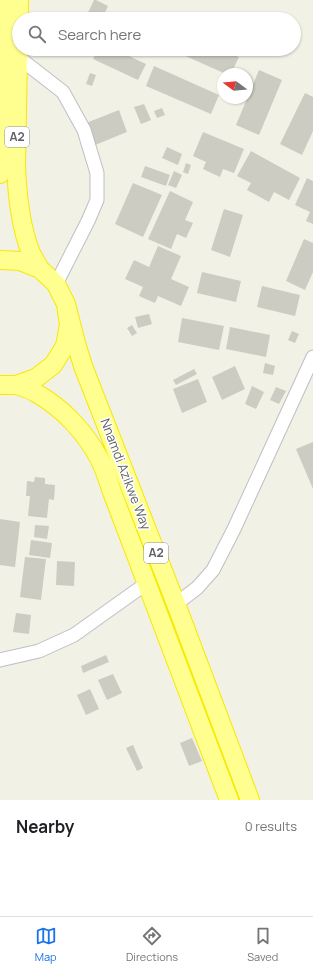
<!DOCTYPE html>
<style>
:root{--surface:#fff;--page:#f2f2f2;--text:#202124;--muted:#757577;--line:#e0e0e0;--accent:#1a73e8}
body{margin:0;font-family:Manrope,sans-serif;background:var(--page);color:var(--text)}
.compass{position:absolute;left:217px;top:68px;width:36px;height:36px;border-radius:50%;background:var(--surface);box-shadow:0 1px 3px #0004;rotate:286deg}
.list{margin:0;padding:0;list-style:none}
h2{display:flex;justify-content:space-between;align-items:center;height:52px;margin:0;padding:0 16px;font-size:17px}
h2 small{font-size:13px;font-weight:400;color:var(--muted)}
.icon{flex:none;width:22px;height:22px;fill:none;stroke:currentColor;stroke-width:2;stroke-linecap:round;stroke-linejoin:round}
.map{position:relative;flex:none;width:313px;height:800px;overflow:hidden}
.search{position:absolute;background:var(--surface);box-shadow:0 1px 3px #0004;left:12px;right:12px;top:12px;height:44px;display:flex;align-items:center;gap:10px;box-sizing:border-box;padding:0 14px;border-radius:22px;color:var(--muted);font-size:15px}
.sheet{height:116px;background:var(--surface)}
nav{display:flex;justify-content:space-around;align-items:center;box-sizing:border-box;height:56px;border-top:1px solid var(--line);background:var(--surface);font-size:11px;color:var(--muted)}
nav a{display:grid;justify-items:center;gap:2px}
nav .on{color:var(--accent)}
.map>svg:first-child{display:block}
.building{fill:#ccccc3}
.lines{fill:none;stroke-linecap:round;stroke-linejoin:round}
.minor-casing{stroke:#bebec6;stroke-width:15}
.highway-casing{stroke:#f7e900;stroke-width:20}
.minor{stroke:#fff;stroke-width:13}
.highway{stroke:#ffff8f;stroke-width:18}
.labels{text-anchor:middle;stroke-width:3;stroke-linejoin:round;paint-order:stroke}
.shield{fill:#fff;stroke:#8e8f95;stroke-width:1}
.shield-label{font-size:12px;font-weight:bold;fill:#5e5f68}
.street-label{font-size:13px;fill:#5e5f68;stroke:#fff}
</style>
<div class="map">
<svg width="313" height="800" viewBox="0 0 313 800">
<rect width="100%" height="100%" fill="#f1f1e6"/>
<path class="building" d="M94,0H96L108,6L102,19H85Z
M98,49H114L146,64L138,80L93,59Z
M183,49H220L239,57L231,74H226L181,54Z
M154,66L219,95L211,114L146,86Z
M259,70L282,80L259,135L236,125Z
M90,73L96,75L92,86L86,84Z
M305,93L313,97V131L302,155L280,144Z
M144,104L151,120L141,124L134,107Z
M162,108L165,115L157,118L154,111Z
M119,110L127,132L95,145L86,123Z
M203,132L244,149L234,173L223,169L220,177L203,169L206,162L193,156Z
M167,147L182,154L178,165L162,158Z
M251,151L300,178L289,200L274,192L269,202L247,190L251,183L237,176Z
M186,163L191,165L188,174L183,172Z
M145,166L170,175L166,186L141,177Z
M174,171L182,175L176,188L168,185Z
M307,178L313,181V224L306,221L310,212L295,205Z
M133,183L162,195L143,237L115,224Z
M170,191L193,202L185,220L193,223L186,238L177,234L171,249L148,239Z
M224,209L243,215L230,257L211,250Z
M304,239L313,243V272L305,290L286,281Z
M158,246L181,256L171,279L189,287L181,306L158,296L155,303L139,296L143,287L125,279L134,260L149,267Z
M202,272L241,281L236,302L197,293Z
M262,286L300,295L295,316L257,307Z
M149,314L152,324L138,328L135,317Z
M182,318L224,326L219,350L178,342Z
M132,325L137,333L132,336L127,328Z
M230,327L270,335L266,357L226,349Z
M292,331L299,334L295,343L288,340Z
M265,363L275,366L273,375L263,373Z
M235,366L245,389L222,400L212,377Z
M194,369L197,374L176,385L173,380Z
M198,379L207,402L182,413L173,389Z
M252,386L264,392L256,409L245,404Z
M276,387L286,391L279,404L270,400Z
M313,442V489L296,449Z
M35,477L45,478V484L55,485L54,500L49,499L47,518L28,516L30,496H26L27,481L34,482Z
M0,519L20,522L15,567L0,565Z
M35,525L49,526L47,539L34,537Z
M31,540L52,543L50,558L29,555Z
M25,557L46,559L41,600L20,597Z
M57,561L75,562L74,586L56,585Z
M16,613L31,615L29,634L13,632Z
M106,655L109,662L83,673L81,666Z
M113,674L122,693L107,700L98,680Z
M90,689L99,709L86,715L77,695Z
M192,738L202,761L189,766L180,743Z
M133,745L143,768L137,771L126,748Z"/>
<g class="lines">
<defs>
<path id="minor" d="M18,57L63,92L84,130L97,173V200L88,221L56,284
M176,604L197,588L213,570L234,529L313,357
M0,660L39,651L74,635L147,583"/>
<path id="highway" d="M19,0L16,165C17,194 20,226 31,253C34,259 37,264 40,269
M0,174L1,163L4,0
M0,260L20,261L40,269L56,284L66,304L69,325L65,346L53,365L36,378L16,385H0
M66,304L76,343L83,366L176,604L250,800
M16,385C23,387 30,389 36,393C63,408 86,433 100,460C105,470 108,481 112,492L229,800"/>
</defs>
<use href="#minor" class="minor-casing"/>
<use href="#highway" class="highway-casing"/>
<use href="#minor" class="minor"/>
<use href="#highway" class="highway"/>
</g>
<g class="labels">
<g class="shield">
<rect x="5" y="127" width="24" height="20" rx="3"/>
<rect x="144" y="543" width="24" height="20" rx="3"/>
</g>
<g class="shield-label">
<text x="17" y="141">A2</text>
<text x="156" y="557">A2</text>
</g>
<g class="street-label">
<text transform="translate(126 474) rotate(69)" y="5">Nnamdi Azikwe Way</text>
</g>
</g>
</svg>
<svg class="compass" viewBox="-18 -18 36 36"><path d="M0-13l5 13h-10z" fill="#e53935"/><path d="M0 13l5-13h-10z" fill="#757577"/></svg>
<div class="search"><svg class="icon" aria-label="search" viewBox="0 0 24 24"><circle cx="10" cy="10" r="6"/><path d="M15 15l6 6"/></svg>Search here</div>
</div>
<section class="sheet">
<h2>Nearby<small>0 results</small></h2>
<ul class="list">
</ul>
</section>
<nav>
<a class="on"><svg class="icon" aria-label="map" viewBox="0 0 24 24"><path d="M3 6l6-2 6 2 6-2v14l-6 2-6-2-6 2zM9 4v14M15 6v14"/></svg>Map</a>
<a><svg class="icon" aria-label="directions" viewBox="0 0 24 24"><path d="M12 3l9 9-9 9-9-9zM9 14v-3h6M13 9l2 2-2 2"/></svg>Directions</a>
<a><svg class="icon" aria-label="saved" viewBox="0 0 24 24"><path d="M7 4h10v16l-5-4-5 4z"/></svg>Saved</a>
</nav>
